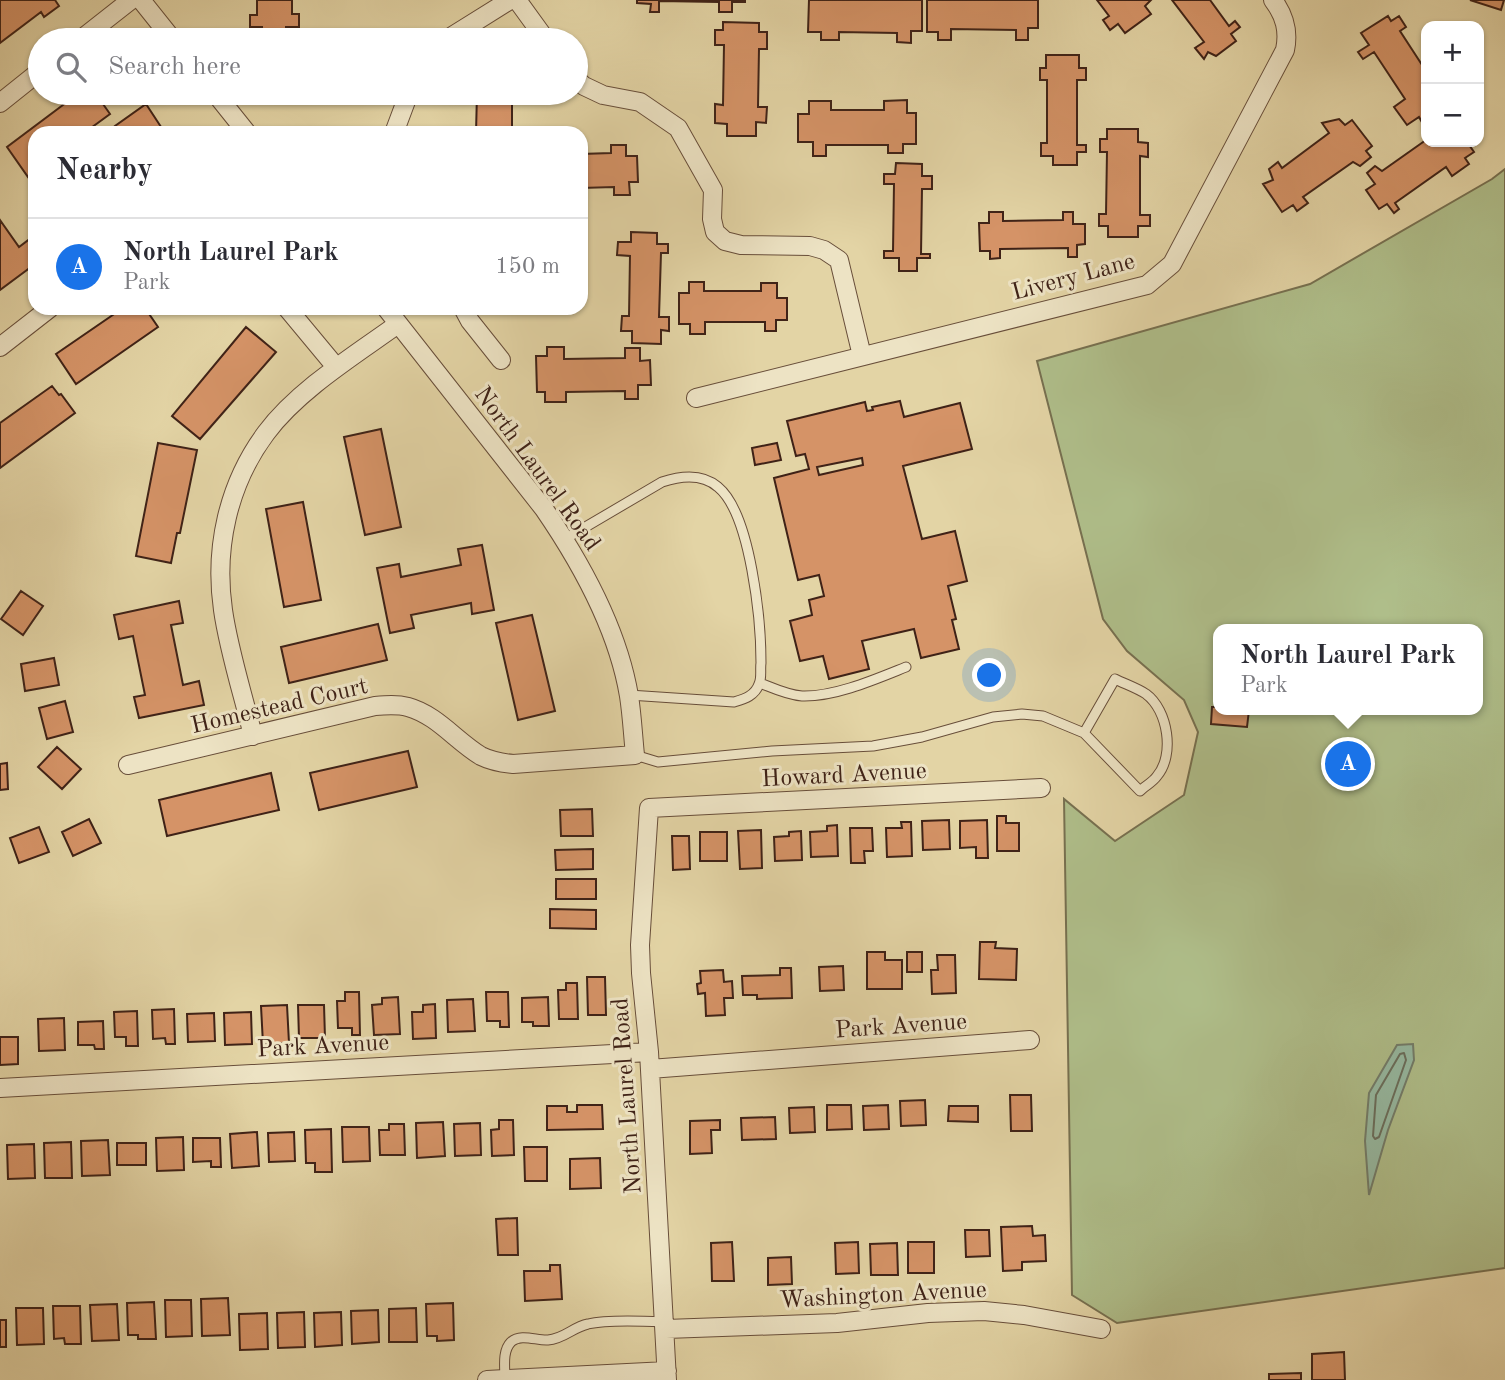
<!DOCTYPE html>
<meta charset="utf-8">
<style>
:root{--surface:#fff;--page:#f7f7f7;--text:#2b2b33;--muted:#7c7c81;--line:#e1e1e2;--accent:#1a73e8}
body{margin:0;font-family:"Old Standard TT",serif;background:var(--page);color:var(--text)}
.controls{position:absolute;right:21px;top:21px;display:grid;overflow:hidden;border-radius:14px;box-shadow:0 2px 5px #0004}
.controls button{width:63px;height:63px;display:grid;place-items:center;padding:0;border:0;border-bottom:2px solid var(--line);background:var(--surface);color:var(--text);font:35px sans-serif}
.you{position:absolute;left:990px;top:676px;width:24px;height:24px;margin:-18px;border:5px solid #fff;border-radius:50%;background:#1a73e8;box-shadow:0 0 0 10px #1a73e833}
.badge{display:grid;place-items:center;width:46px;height:46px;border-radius:50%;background:var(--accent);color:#fff;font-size:23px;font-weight:700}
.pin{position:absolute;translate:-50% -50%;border:4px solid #fff;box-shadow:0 2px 7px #0006}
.popup{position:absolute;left:1213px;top:624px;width:270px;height:91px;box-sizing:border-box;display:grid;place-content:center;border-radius:14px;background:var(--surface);filter:drop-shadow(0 2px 5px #0005);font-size:23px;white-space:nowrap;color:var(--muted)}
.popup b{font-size:26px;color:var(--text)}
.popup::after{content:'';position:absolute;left:50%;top:100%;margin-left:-14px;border:14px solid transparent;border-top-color:var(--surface)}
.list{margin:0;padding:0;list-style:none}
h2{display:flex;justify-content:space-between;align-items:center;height:91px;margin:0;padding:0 28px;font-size:30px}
h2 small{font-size:23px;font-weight:400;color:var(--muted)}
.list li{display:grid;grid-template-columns:46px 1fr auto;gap:21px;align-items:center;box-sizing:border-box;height:98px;padding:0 28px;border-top:2px solid var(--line)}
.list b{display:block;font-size:26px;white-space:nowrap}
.list p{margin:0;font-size:23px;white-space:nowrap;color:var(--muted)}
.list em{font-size:23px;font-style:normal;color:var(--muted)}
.icon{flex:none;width:38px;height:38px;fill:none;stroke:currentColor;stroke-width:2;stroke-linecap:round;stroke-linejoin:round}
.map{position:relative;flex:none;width:1505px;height:1380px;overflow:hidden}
.search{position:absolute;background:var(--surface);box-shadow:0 2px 5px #0004;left:28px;top:28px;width:560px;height:77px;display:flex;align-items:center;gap:18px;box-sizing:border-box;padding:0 24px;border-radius:38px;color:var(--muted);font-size:26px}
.panel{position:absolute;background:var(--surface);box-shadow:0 2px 5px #0004;left:28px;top:126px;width:560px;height:189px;border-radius:21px}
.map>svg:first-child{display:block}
.green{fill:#afbe8a;stroke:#777050;stroke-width:2;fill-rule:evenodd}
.water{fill:#96b9a1;stroke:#737d6a;stroke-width:2}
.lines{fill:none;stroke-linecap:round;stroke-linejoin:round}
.shore{stroke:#6a6e5c;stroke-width:2}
.building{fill:#d59367;stroke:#3f2217;stroke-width:2;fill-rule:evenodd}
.service-casing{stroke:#684e3a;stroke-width:11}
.minor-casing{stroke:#684e3a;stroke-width:20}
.service{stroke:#ede3c4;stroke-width:9}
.minor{stroke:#ede3c4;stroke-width:18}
.labels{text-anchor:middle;stroke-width:6;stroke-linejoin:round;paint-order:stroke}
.street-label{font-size:24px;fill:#3f2217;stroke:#ede3c4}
</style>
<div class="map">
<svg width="1505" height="1380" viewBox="0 0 1505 1380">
<rect width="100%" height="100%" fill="#e3d4a5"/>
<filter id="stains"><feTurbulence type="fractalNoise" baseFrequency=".00286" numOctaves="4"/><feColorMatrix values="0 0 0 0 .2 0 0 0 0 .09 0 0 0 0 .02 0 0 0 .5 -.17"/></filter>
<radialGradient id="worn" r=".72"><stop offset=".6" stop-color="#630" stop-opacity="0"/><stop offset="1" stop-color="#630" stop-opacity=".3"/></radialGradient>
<path class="green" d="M1505,169V1268L1117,1323L1072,1295L1064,799L1115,841L1184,795L1198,732L1184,700L1127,651L1103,619L1037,361L1310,284L1492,179ZM1218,629H1478V710H1218Z"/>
<path class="water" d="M1413,1044L1414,1060L1388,1130L1369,1195L1365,1141L1369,1093L1397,1045Z"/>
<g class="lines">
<path class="shore" d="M1404,1053L1406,1060L1379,1137L1375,1139L1373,1136L1376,1095L1400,1054Z"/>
</g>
<path class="building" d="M0,0H55L59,6L44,17L41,12L0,43Z
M257,0H292V14H299V27H286V37H262V27H250V15H257Z
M637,0H745V2H732V12H719V2L659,1V12H650L651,4L637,3Z
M809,0H922V31H911V43L897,42V33L839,32V40H821V32H808Z
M927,0H1038V28H1028V40H1016V30L951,29V40H938V32H927Z
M1097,0H1151L1145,6L1151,14L1125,33L1118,24L1110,30L1103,20L1109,16Z
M1172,0H1210L1229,26L1235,21L1240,27L1231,34L1236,41L1216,56L1208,52L1204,59L1195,48L1204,42Z
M1470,0H1504L1501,10Z
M1388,16L1391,21L1399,16L1406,27L1400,31L1426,71V121L1423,124L1419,117L1407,125L1394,107L1405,99L1374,52L1363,59L1358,52L1369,45L1361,33Z
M723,22L759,23V32H767V49H759L758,107H767L766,123L756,122V136H727V124L715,123V104L723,105L724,45H715V30H723Z
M1046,55H1079V68H1086V80H1077V145H1086V152H1077V165H1053V156H1041V143H1047V80H1040V68H1046Z
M79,93H91L93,96L96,94L110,114L84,133H35V172L28,177L7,147Z
M477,93H512V133H476Z
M907,100V113H916V144H903V153H888V145H826V156H813V142H798V114H809V101H831V110H884V101Z
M146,104L165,133H120L115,126Z
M1339,119L1345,125L1352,120L1372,146L1366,151L1371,157L1360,166L1353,162L1303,197L1308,203L1297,211L1293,205L1282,212L1263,184L1273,180L1269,169L1278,162L1282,168L1329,133L1322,123Z
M1107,129H1138V142L1148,143V157L1140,156V215H1150V226H1138V237H1108V226H1099V214H1106L1107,152H1100V139H1107Z
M1426,140L1467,142L1474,152L1465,158L1469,164L1452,176L1446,167L1395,203L1399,209L1394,213L1387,204L1379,209L1366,190L1375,184L1367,173L1375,166L1382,171Z
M611,145H626V156H637L638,182H629L630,195H614V187L581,188V154L611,153Z
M896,163L922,164V176H932V189H922L921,254H930V258H917V271H899V258H884V251H893L894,184H884V174H895Z
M989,212H1003V221L1063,220V212H1073V224H1085V244L1077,245V257H1068V248L1000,249V258L990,259V251H980L979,223H989Z
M0,220L19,247L31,238L35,243V264L0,290Z
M631,232L657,233V244H668V253H661L659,317H669V331L661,330V344L632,343V331H621L622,316H629L630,256L617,255L618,242H631Z
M689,282H704V291H761V283H777V298H787V320H776V331H765V322H705V334H690V324H679V293H689Z
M123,308H145L158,327L76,384L56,354Z
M521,308H544V311L521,312Z
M246,327L276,352L200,439L172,416Z
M547,347H564V359L625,358V348H640V361L650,360L651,385H638V399H625V391L566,392V402H545V392H537L536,356H547Z
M52,386L59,395L61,394L75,413L0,468V423Z
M900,401L904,417L960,403L972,449L903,466L922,539L955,531L967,581L948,586L956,619L952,620L959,649L921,658L914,629L862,641L869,669L829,679L823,656L800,661L790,621L812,615L809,600L824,596L819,575L798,580L774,478L809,469L805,454L796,456L787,421L865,402L867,411L873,410L872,407ZM862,458L863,465L819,475L817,467Z
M381,429L401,527L365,535L344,437Z
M158,443L197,450L180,533H177L171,563L136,556Z
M777,443L781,460L755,465L752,448Z
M303,502L321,600L284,607L266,509Z
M482,545L494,610L472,614L471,603L411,615L414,628L390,633L377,568L399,564L401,577L461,565L458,549Z
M21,591L43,606L23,635L1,619Z
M179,601L183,623L171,625L183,685L199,681L204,705L139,718L134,697L145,695L133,636L119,639L114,615Z
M532,615L555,711L518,720L496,623Z
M378,624L387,660L289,683L281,647Z
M54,658L59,685L25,691L21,664Z
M65,701L73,732L47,739L39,708Z
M1212,707H1218V710H1249L1247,727L1211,724Z
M57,747L81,769L62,789L38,767Z
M408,751L417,787L319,810L310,773Z
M7,763L8,789L0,790V764Z
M271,773L279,810L167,836L159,800Z
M592,809L593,836H561L560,810Z
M997,816H1006V823H1019V851H997Z
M89,819L101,843L73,856L62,832Z
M949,820L950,849L923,850L922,821Z
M987,820L988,858H976V847L960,848V821Z
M901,822H911L912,856L887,857L886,828H902Z
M837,825L838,856L811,857L810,832L827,831V826Z
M39,827L49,852L19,863L10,838Z
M850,828H872L873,851H864L865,863H851Z
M761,830L762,868L740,869L738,831Z
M801,831L802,860L775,861L774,837L789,836V832Z
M700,832H727V861H700Z
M672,836H689L690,869L673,870Z
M593,849V869L556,870L555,850Z
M556,879H596V899H556Z
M550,909L596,910V929L550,928Z
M980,942H996L995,948L1017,949L1016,980L979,979Z
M867,952H885V960H902V989H867Z
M907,952H922V972H907Z
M937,955H955L956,993L932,994L931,970H938Z
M843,966L844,990L820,991L819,967Z
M780,968H791L792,998L757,999V995H743L742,976L780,975Z
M723,970L724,982L732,981L733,998H724L725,1015L706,1016L705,993L698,994L697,984L701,983L700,971Z
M587,977H605L606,1015H588Z
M566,983H577L578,1019H559L558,990H566Z
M345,992H359L360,1035H352V1028H338L337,1001H345Z
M486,992H508L509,1027H500V1021H487Z
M398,997L400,1034L374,1035L372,1005L382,1004V998Z
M548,997L549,1026H533V1022H522V998Z
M473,999L475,1031L448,1032L447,1000Z
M435,1004L436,1038L413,1039L412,1012H423V1005Z
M287,1005L289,1043L263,1044L261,1006Z
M298,1005H324L325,1038H299Z
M174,1009L175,1044H166L165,1038L153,1039L152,1010Z
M137,1011L138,1046H126V1037H115L114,1012Z
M251,1012L252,1044L225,1045L224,1013Z
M214,1013L215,1041L188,1042L187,1014Z
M64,1018L65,1050L39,1051L38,1019Z
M103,1021L104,1049H95L94,1045H78V1022Z
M0,1037H18V1064L0,1065Z
M1010,1095H1031L1032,1131H1011Z
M925,1100L926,1125L901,1126L900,1101Z
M577,1105H602L603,1129L547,1130V1106H567V1112H577Z
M827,1105H851L852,1129L827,1130Z
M888,1105L889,1129L864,1130L863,1106Z
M949,1106H978V1122L948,1121Z
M814,1107L815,1132L790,1133L789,1108Z
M775,1117L776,1139L742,1140L741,1118Z
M499,1120H513L514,1155L492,1156L491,1130L499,1129Z
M720,1120V1130H711L712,1153L690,1154V1121Z
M443,1122L445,1156L417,1158L416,1123Z
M480,1123L481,1155L455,1156L454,1124Z
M389,1124H404L405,1155H380L379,1130H389Z
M342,1127H369L370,1161L343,1162Z
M331,1129L332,1172H315V1163H306L305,1130Z
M257,1132L259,1166L232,1168L230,1134Z
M294,1132L295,1161L269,1162L268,1133Z
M183,1137L184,1170L157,1171L156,1138Z
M193,1138H220L221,1167H211V1161L193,1162Z
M108,1140L110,1175L82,1176L81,1141Z
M71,1142L72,1178H45L44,1143Z
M117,1143H146V1165H117Z
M34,1144L35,1178L8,1179L7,1145Z
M524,1147H547V1181H525Z
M600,1158L601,1188L570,1189V1159Z
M517,1218L518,1255H498L496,1219Z
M1032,1226L1033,1236L1045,1235L1046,1261L1022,1262V1270L1003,1271L1001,1227Z
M965,1230H989L990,1256L966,1257Z
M732,1242L734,1281H712L711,1243Z
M858,1242L859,1273L836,1274L835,1243Z
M908,1242H934V1273H908Z
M897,1243L898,1275H871L870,1244Z
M791,1257L792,1284L768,1285V1258Z
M550,1265H560L562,1299L525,1301L524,1271H550Z
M228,1298L230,1335L202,1336L201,1299Z
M165,1300H191L192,1336L166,1337Z
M154,1302L156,1339H138V1335H128L127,1303Z
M453,1303L454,1340L437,1341V1336H427L426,1304Z
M117,1304L119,1340L92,1341L90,1305Z
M53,1306H80L81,1344H65L64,1338L54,1339Z
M16,1308H43L44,1344L17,1345Z
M416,1308L417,1342H389V1309Z
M378,1310L379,1342L352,1344L351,1311Z
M304,1312L305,1347L278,1348L277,1313Z
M341,1312L342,1345L315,1347L314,1313Z
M267,1313L268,1349L240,1350L239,1314Z
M0,1320H6V1347H0Z
M1344,1352L1345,1380H1312V1354Z
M1301,1373V1380H1269V1374Z"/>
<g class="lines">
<defs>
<path id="service" d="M565,539L662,482C680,476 702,473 718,487C751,514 761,622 761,663C760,669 762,678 759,684C755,696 744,699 734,702L629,695
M760,683C773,688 787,695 802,696C835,697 876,679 906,667
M635,755L658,762L772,751L873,746L922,737L993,717L1022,714L1043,716L1084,733L1140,791C1145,786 1153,782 1157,776C1175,755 1168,710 1146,694C1137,688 1125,684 1115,679L1084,733
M505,1379C505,1368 502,1351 511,1342C521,1333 537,1341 548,1340C564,1339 573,1327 588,1324C608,1319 644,1321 665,1322"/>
<path id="minor" d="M141,0L173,40
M517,0L546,40
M80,40L131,0
M446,40L510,0
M576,79L584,86L603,95L640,102L678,128L713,190L712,219L715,232L725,241L741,245L810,246L824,250L839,260L862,356
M215,93L247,133
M0,103L40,71
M394,133L409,93
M287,308L336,367
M463,308L470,321L501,360
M0,347L50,308
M696,398L1147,285L1172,264L1285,50C1289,31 1285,16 1273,0
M253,736C243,694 229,652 223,610C214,548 228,484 266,433C298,390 355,355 398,324
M128,765L375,706C386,705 397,704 408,707C437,715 456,741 481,756C491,761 502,763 513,764L635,755C633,736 632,715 629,696C618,630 581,563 544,509L386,308
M650,1069L1030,1040
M0,1088L649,1052
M666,1329L837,1323L928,1313L984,1311L1024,1315L1101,1329
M487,1380L667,1371
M667,1380L649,1052L641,973L640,945L649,808L1041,788"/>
</defs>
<use href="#service" class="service-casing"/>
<use href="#minor" class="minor-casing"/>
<use href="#service" class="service"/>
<use href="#minor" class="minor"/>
</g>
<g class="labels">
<g class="street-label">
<text transform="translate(1073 276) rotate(-15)" y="8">Livery Lane</text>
<text transform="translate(538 468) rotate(54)" y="8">North Laurel Road</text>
<text transform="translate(279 705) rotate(-13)" y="8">Homestead Court</text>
<text transform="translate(844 774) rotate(-3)" y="8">Howard Avenue</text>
<text transform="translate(901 1025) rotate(-4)" y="8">Park Avenue</text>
<text transform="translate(323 1045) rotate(-3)" y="8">Park Avenue</text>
<text transform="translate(626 1096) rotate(-94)" y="8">North Laurel Road</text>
<text transform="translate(883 1294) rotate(-3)" y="8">Washington Avenue</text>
</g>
</g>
<rect width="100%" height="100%" filter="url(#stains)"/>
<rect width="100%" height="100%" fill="url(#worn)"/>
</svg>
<div class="controls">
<button>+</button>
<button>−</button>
</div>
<div class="you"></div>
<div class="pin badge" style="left:1348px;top:764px">A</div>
<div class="popup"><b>North Laurel Park</b>Park</div>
<div class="search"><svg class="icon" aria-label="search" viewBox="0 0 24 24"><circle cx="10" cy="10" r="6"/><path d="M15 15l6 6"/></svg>Search here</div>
<section class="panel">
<h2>Nearby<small></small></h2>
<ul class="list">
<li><span class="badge">A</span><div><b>North Laurel Park</b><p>Park</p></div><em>150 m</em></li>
</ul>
</section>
</div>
